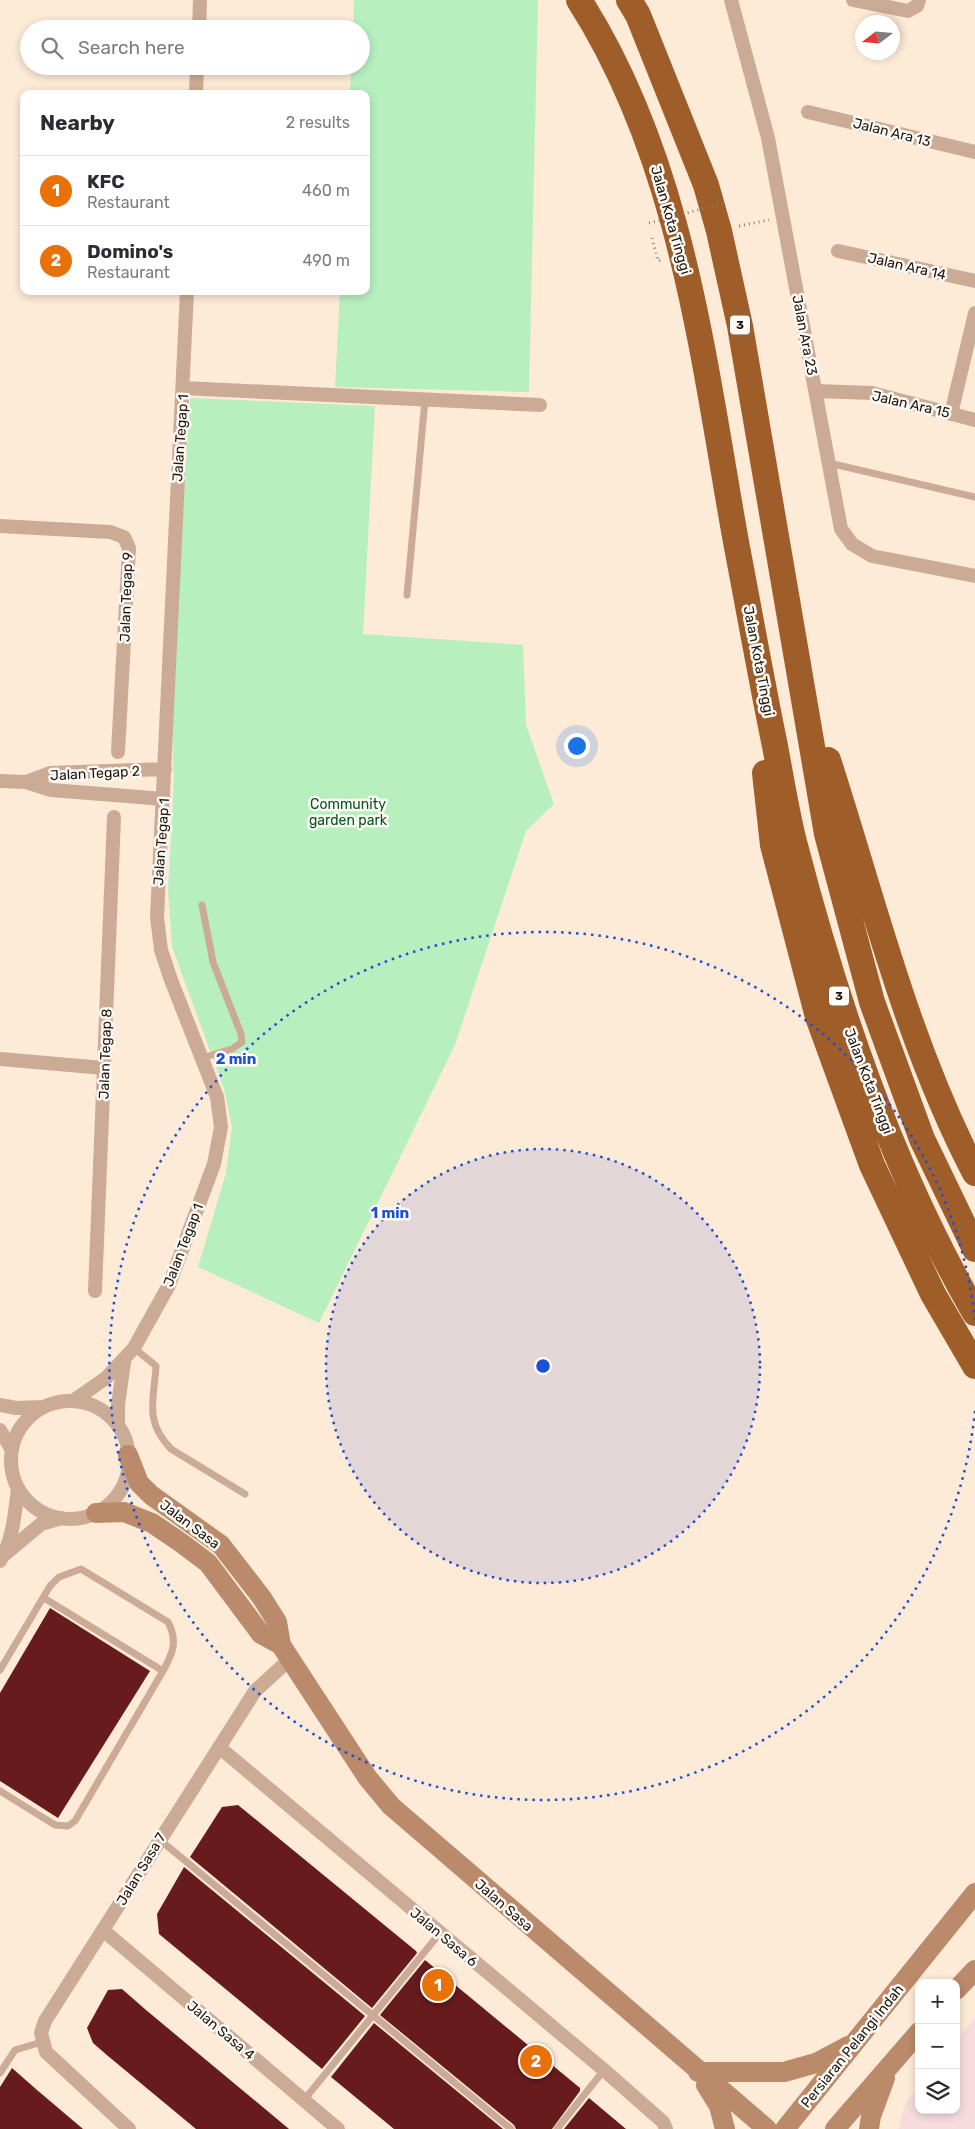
<!DOCTYPE html>
<meta charset="utf-8">
<style>
:root{--surface:#fff;--page:#f7f7f7;--text:#2b2b33;--muted:#7c7c81;--line:#e1e1e2;--accent:#111827}
body{margin:0;font-family:Rubik,sans-serif;background:var(--page);color:var(--text)}
.controls{position:absolute;right:15px;bottom:15px;display:grid;overflow:hidden;border-radius:10px;box-shadow:0 2px 8px #0003}
.controls button{width:45px;height:45px;display:grid;place-items:center;padding:0;border:0;border-bottom:1px solid var(--line);background:var(--surface);color:var(--text);font:25px sans-serif}
.compass{position:absolute;left:855px;top:15px;width:45px;height:45px;border-radius:50%;background:var(--surface);box-shadow:0 2px 8px #0003;rotate:254deg}
.you{position:absolute;left:576px;top:745px;width:18px;height:18px;margin:-12px;border:4px solid #fff;border-radius:50%;background:#1a73e8;box-shadow:0 0 0 8px #1a73e833}
.badge{display:grid;place-items:center;width:32px;height:32px;border-radius:50%;background:var(--accent);color:#fff;font-size:16px;font-weight:700}
.pin{position:absolute;translate:-50% -50%;border:2px solid #fff;box-shadow:0 1px 5px #0006}
.list{margin:0;padding:0;list-style:none}
h2{display:flex;justify-content:space-between;align-items:center;height:65px;margin:0;padding:0 20px;font-size:21px}
h2 small{font-size:16px;font-weight:400;color:var(--muted)}
.list li{display:grid;grid-template-columns:32px 1fr auto;gap:15px;align-items:center;box-sizing:border-box;height:70px;padding:0 20px;border-top:1px solid var(--line)}
.list b{display:block;font-size:19px;white-space:nowrap}
.list p{margin:0;font-size:16px;white-space:nowrap;color:var(--muted)}
.list em{font-size:16px;font-style:normal;color:var(--muted)}
.icon{flex:none;width:28px;height:28px;fill:none;stroke:currentColor;stroke-width:2;stroke-linecap:round;stroke-linejoin:round}
.map{position:relative;flex:none;width:975px;height:2129px;overflow:hidden}
.search{position:absolute;background:var(--surface);box-shadow:0 2px 8px #0003;left:20px;top:20px;width:350px;height:55px;display:flex;align-items:center;gap:12px;box-sizing:border-box;padding:0 18px;border-radius:28px;color:var(--muted);font-size:19px}
.panel{position:absolute;background:var(--surface);box-shadow:0 2px 8px #0003;left:20px;top:90px;width:350px;height:205px;border-radius:10px}
.map>svg:first-child{display:block}
.commercial{fill:#f7dcdd}
.green{fill:#b7efbf}
.building{fill:#671b1d}
.lines{fill:none;stroke-linecap:round;stroke-linejoin:round}
.path{stroke:#8b7e70;stroke-width:3;stroke-dasharray:1 4;stroke-linecap:butt}
.lane{stroke:#ccab96;stroke-width:7}
.street{stroke:#ccab96;stroke-width:14}
.secondary{stroke:#ba8a6a;stroke-width:20}
.highway{stroke:#9f5d2a;stroke-width:26}
.path-bridge{stroke:#8b7e70;stroke-width:3;stroke-dasharray:1 4;stroke-linecap:butt}
.ring{fill:none;stroke:#1d4ed8;stroke-width:2.5;stroke-dasharray:2.5 5}
.labels{text-anchor:middle;stroke-width:5;stroke-linejoin:round;paint-order:stroke}
.shield{fill:#fefaf5;stroke:#615a53;stroke-width:1}
.shield-label{font-size:12px;font-weight:bold;fill:#1e160e}
.street-label{font-size:14px;fill:#1e160e;stroke:#fefaf5}
.park-label{font-size:14px;fill:#035621;stroke:#fefaf5}
.centre{fill:#1d4ed8;stroke:#fefaf5;stroke-width:2.5}
.ring-label{font-size:15px;text-anchor:middle;font-weight:bold;fill:#1d4ed8;stroke:#fefaf5;stroke-width:5;stroke-linejoin:round;paint-order:stroke}
</style>
<div class="map">
<svg width="975" height="2129" viewBox="0 0 975 2129">
<rect width="100%" height="100%" fill="#fdead7"/>
<path class="commercial" d="M975,2018V2129H898L906,2102L919,2087V2110H956V2041Z"/>
<path class="green" d="M354,0H538L529,392L335,387L340,291H366V94H350L351,66H361V29H353Z
M190,398L375,406L363,634L523,645L526,725L554,804L526,831L455,1045L319,1323L198,1267L226,1173L232,1127L224,1089L172,947L168,891L174,780L171,708Z"/>
<path class="building" d="M50,1608L150,1671L58,1818L0,1781V1693Z
M238,1805L416,1951L417,1953L372,2008L190,1857L222,1807Z
M184,1867L365,2016L322,2069L159,1934L157,1914Z
M425,1960L580,2088V2091L552,2129H516L514,2125L380,2015Z
M122,1989L146,2010L289,2129H196L108,2056L93,2043L87,2028L108,1990Z
M374,2023L503,2129H394L331,2077Z
M12,2068L37,2090L83,2129H0V2087Z
M589,2098L626,2129H564Z"/>
<g class="lines">
<path class="path" d="M739,226L769,220
M652,238L658,261L661,260"/>
<path class="lane" d="M829,463L975,497
M407,595L425,400
M202,1058L232,1049L242,1042L241,1034L213,962L202,905
M134,1348L156,1366C154,1401 144,1421 171,1449L245,1494
M44,1598L163,1671
M0,1670L50,1586L59,1577L81,1569L168,1622C178,1641 173,1653 163,1671L75,1821L68,1826L55,1825L0,1791
M160,1840L511,2129
M0,2073L15,2050L42,2042
M304,2100L440,1933
M557,2129L604,2070"/>
<path class="street" d="M731,0L768,138L841,529L852,544L872,556L975,576
M853,0L908,11L917,6L919,0
M199,29L200,0
M196,94L197,66
M808,112L975,152
M838,251L975,281
M183,388L540,405
M816,391L872,393L975,420
M951,414L975,313
M0,526L110,532L124,537L129,548L118,752
M0,781L26,782L51,790L164,799
M26,782L50,773L165,769
M0,1059L104,1068
M95,1291L114,817
M73,1401L106,1378L134,1348L169,1285L214,1164L221,1127L217,1097L171,980L161,950L157,917L187,291
M11 1460a59 59 0 1 1 118 0a59 59 0 1 1-118 0Z
M0,1405L16,1408L43,1407
M118,1426V1405L124,1362
M0,1430L12,1450
M5,1554L41,1524L62,1518
M0,1561C13,1540 15,1513 18,1488
M219,1747L604,2070L663,2122L666,2129
M104,1931L338,2129
M129,2129L46,2052L41,2033L45,2021L255,1691L290,1659"/>
<path class="secondary" d="M128,1455L139,1483L151,1495L221,1545L262,1598L277,1622L281,1645L290,1659L367,1777L391,1806L767,2129
M96,1513L124,1512L152,1523L180,1542L208,1563L261,1634L281,1645
M956,1990L975,1970
M698,2072H784L816,2063L848,2046
M706,2085L719,2106L725,2129
M785,2129L975,1893
M835,2129L919,2032
M869,2129L871,2116L885,2078"/>
<path class="highway" d="M579,0C682,161 703,358 736,542C749,610 761,678 775,746C781,778 786,810 794,842C836,1004 891,1167 975,1313
M629,0L638,15L706,185L719,231L740,326L827,834L872,1002L922,1139L975,1249
M828,760C873,899 907,1043 975,1173
M765,773L773,845L818,1017L872,1165L933,1294L975,1366"/>
<path class="path-bridge" d="M649,223L724,203"/>
</g>
<circle cx="543" cy="1366" r="217" fill="#1d4ed8" fill-opacity=".12"/>
<g class="ring">
<circle cx="543" cy="1366" r="217"/>
<path d="M975 1411A434 434 0 1 1 975 1321"/>
</g>
<g class="labels">
<g class="shield">
<rect x="730" y="315.5" width="20" height="19" rx="4"/>
<rect x="829" y="986.5" width="20" height="19" rx="4"/>
</g>
<g class="shield-label">
<text x="740" y="329">3</text>
<text x="839" y="1000">3</text>
</g>
<g class="street-label">
<text transform="translate(892 132) rotate(14)" y="5">Jalan Ara 13</text>
<text transform="translate(671 220) rotate(74)" y="5">Jalan Kota Tinggi</text>
<text transform="translate(907 266) rotate(13)" y="5">Jalan Ara 14</text>
<text transform="translate(805 335) rotate(79)" y="5">Jalan Ara 23</text>
<text transform="translate(911 404) rotate(13)" y="5">Jalan Ara 15</text>
<text transform="translate(180 438) rotate(-86)" y="5">Jalan Tegap 1</text>
<text transform="translate(126 597) rotate(-88)" y="5">Jalan Tegap 9</text>
<text transform="translate(759 661) rotate(79)" y="5">Jalan Kota Tinggi</text>
<text transform="translate(95 773) rotate(-3)" y="5">Jalan Tegap 2</text>
<text transform="translate(161 842) rotate(-86)" y="5">Jalan Tegap 1</text>
<text transform="translate(105 1054) rotate(-88)" y="5">Jalan Tegap 8</text>
<text transform="translate(869 1081) rotate(69)" y="5">Jalan Kota Tinggi</text>
<text transform="translate(183 1245) rotate(-69)" y="5">Jalan Tegap 1</text>
<text transform="translate(190 1524) rotate(37)" y="5">Jalan Sasa</text>
<text transform="translate(141 1869) rotate(-59)" y="5">Jalan Sasa 7</text>
<text transform="translate(504 1905) rotate(41)" y="5">Jalan Sasa</text>
<text transform="translate(444 1937) rotate(40)" y="5">Jalan Sasa 6</text>
<text transform="translate(221 2030) rotate(40)" y="5">Jalan Sasa 4</text>
<text transform="translate(852 2046) rotate(-51)" y="5">Persiaran Pelangi Indah</text>
</g>
<g class="park-label">
<text x="348" y="809">Community<tspan x="348" dy="16">garden park</tspan></text>
</g>
</g>
<circle cx="543" cy="1366" r="8" class="centre"/>
<g class="ring-label">
<text x="236" y="1064">2 min</text>
<text x="390" y="1218">1 min</text>
</g>
</svg>
<div class="controls">
<button>+</button>
<button>−</button>
<button><svg class="icon" aria-label="layers" viewBox="0 0 24 24"><path d="M12 4l9 5-9 5-9-5zM3 14l9 5 9-5"/></svg></button>
</div>
<svg class="compass" viewBox="-18 -18 36 36"><path d="M0-13l5 13h-10z" fill="#e53935"/><path d="M0 13l5-13h-10z" fill="#7c7c81"/></svg>
<div class="you"></div>
<div class="pin badge" style="left:438px;top:1985px;background:#e8710a">1</div>
<div class="pin badge" style="left:536px;top:2061px;background:#e8710a">2</div>
<div class="search"><svg class="icon" aria-label="search" viewBox="0 0 24 24"><circle cx="10" cy="10" r="6"/><path d="M15 15l6 6"/></svg>Search here</div>
<section class="panel">
<h2>Nearby<small>2 results</small></h2>
<ul class="list">
<li><span class="badge" style="background:#e8710a">1</span><div><b>KFC</b><p>Restaurant</p></div><em>460 m</em></li>
<li><span class="badge" style="background:#e8710a">2</span><div><b>Domino's</b><p>Restaurant</p></div><em>490 m</em></li>
</ul>
</section>
</div>
